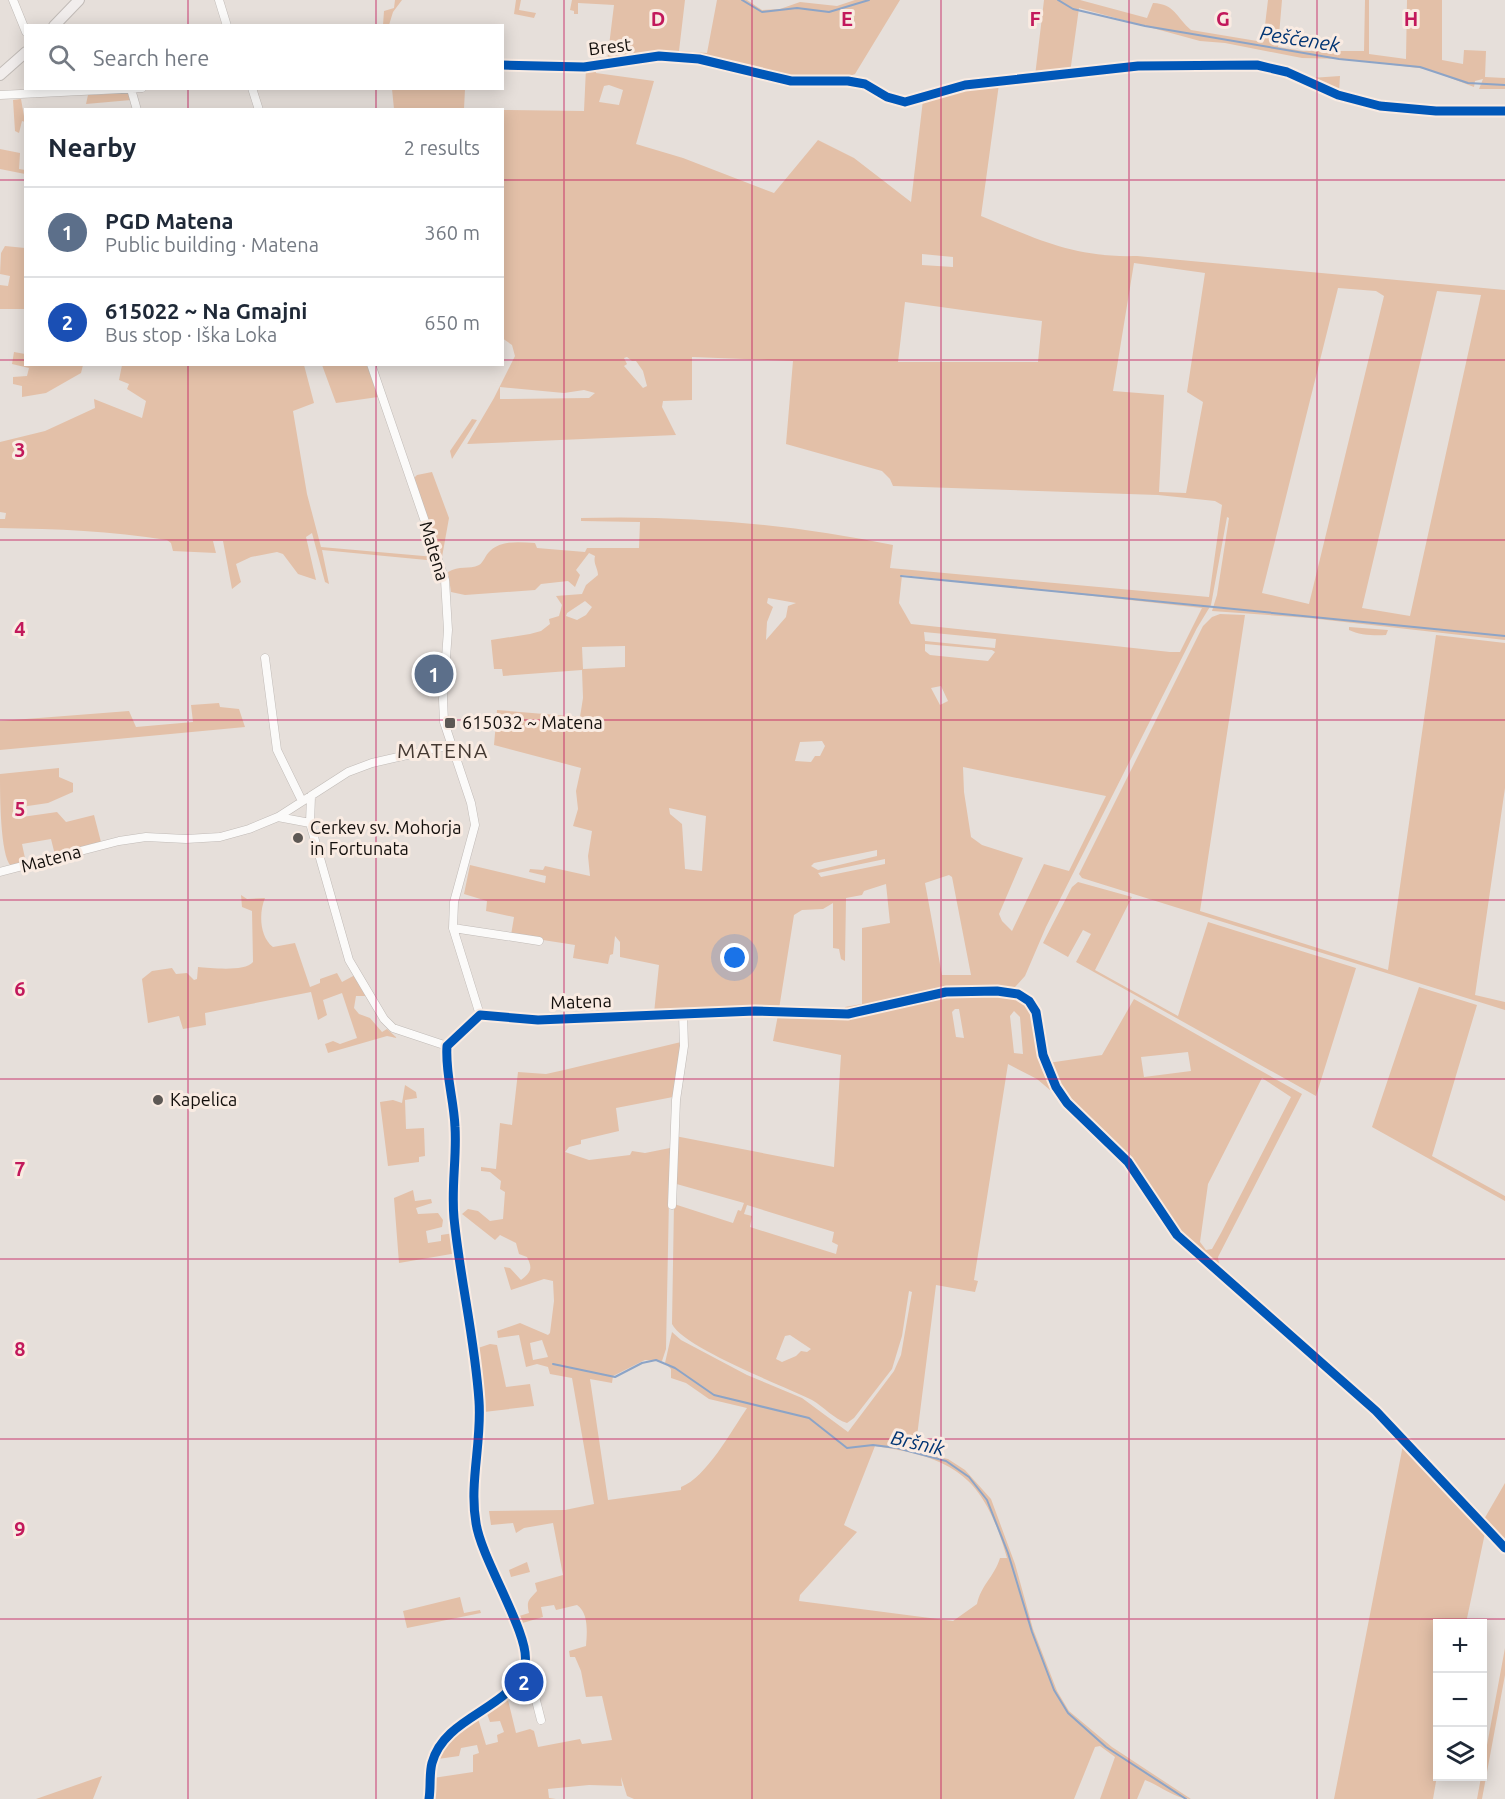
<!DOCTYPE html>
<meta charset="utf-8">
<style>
:root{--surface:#fff;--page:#f6f6f7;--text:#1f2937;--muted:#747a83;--line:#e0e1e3;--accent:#111827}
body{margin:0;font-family:Ubuntu,sans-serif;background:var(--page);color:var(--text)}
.controls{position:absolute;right:18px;bottom:18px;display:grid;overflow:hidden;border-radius:0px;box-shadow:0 3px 15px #0003}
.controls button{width:54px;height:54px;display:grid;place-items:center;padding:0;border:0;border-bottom:2px solid var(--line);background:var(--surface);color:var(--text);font:30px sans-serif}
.you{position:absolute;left:735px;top:958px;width:21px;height:21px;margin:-15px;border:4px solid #fff;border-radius:50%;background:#1a73e8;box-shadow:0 0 0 9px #1a73e833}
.badge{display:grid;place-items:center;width:39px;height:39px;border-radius:50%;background:var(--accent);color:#fff;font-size:20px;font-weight:700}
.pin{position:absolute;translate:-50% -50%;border:3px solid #fff;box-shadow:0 2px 6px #0006}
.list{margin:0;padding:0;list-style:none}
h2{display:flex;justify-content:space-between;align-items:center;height:78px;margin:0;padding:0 24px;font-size:26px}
h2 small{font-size:20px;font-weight:400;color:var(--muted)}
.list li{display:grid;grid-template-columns:39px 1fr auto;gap:18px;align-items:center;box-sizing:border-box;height:90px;padding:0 24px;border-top:2px solid var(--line)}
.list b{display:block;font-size:22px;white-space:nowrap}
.list p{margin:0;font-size:20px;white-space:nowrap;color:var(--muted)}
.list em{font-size:20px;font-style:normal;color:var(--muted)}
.icon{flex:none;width:33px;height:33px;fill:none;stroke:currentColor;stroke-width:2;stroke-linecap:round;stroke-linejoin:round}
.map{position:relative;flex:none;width:1505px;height:1799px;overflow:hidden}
.search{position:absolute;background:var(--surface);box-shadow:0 3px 15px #0003;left:24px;top:24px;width:480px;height:66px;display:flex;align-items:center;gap:15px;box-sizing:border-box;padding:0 21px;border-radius:0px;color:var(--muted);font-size:22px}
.panel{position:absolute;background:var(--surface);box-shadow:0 3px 15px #0003;left:24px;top:108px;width:480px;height:258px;border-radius:0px}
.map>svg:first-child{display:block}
.green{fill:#e3c0a8;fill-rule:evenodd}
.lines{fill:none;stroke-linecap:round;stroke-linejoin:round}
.stream{stroke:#8ca4c7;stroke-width:2}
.street-casing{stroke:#c1bbb7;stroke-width:9}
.secondary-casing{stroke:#c1bbb7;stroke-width:12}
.street{stroke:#fbfaf9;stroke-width:8}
.secondary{stroke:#f1edec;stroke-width:10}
.cycleway-casing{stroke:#f9ebe2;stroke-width:13}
.cycleway{stroke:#0057b8;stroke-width:9}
.grid{fill:none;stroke:#c2185b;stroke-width:1.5;stroke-opacity:0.55}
.poi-dot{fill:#5d5854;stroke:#f9ebe2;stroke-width:2}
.labels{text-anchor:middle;stroke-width:6;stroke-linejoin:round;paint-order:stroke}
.street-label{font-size:18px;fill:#130f0c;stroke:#f9ebe2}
.poi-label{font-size:18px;fill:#130f0c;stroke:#f9ebe2;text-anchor:start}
.water-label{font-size:20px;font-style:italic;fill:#003473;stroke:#f9ebe2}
.quarter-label{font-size:21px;letter-spacing:1.5px;fill:#443932;stroke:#f9ebe2}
.grid-label{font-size:20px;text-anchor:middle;font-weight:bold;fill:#c2185b;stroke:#f9ebe2;stroke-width:6;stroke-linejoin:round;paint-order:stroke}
</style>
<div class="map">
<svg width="1505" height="1799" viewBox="0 0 1505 1799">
<rect width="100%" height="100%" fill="#e6dfda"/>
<path class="green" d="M395,0H402L393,12L389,25H383L384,11L394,8Z
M516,0H521L519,10L536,13L534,18L514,14Z
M572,0H685L679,51L707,53L717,0H747L762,10L780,9L800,2L837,6L855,0H900L855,74L844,78H789L705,57L607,62L614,5L578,3V14H574V11L570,10Z
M1044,0H1080L1147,18L1153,3C1175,4 1176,17 1191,30L1263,42L1268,0H1282L1278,47L1303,51H1364L1365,0H1369V54L1406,59L1407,0H1442V60L1463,64L1464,50L1486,51L1485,77L1505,78V89H1479L1483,79L1475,81L1474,87L1427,69L1344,59L1302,58L1225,43L1200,41L1079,8L1070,73L1035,76Z
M586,68H595L596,73L654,81L636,144L683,158L774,193L818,140L854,158L911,202L923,100L959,88L999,84L981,216C1037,239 1074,258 1137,256L1505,290V640L1309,618L1212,611L1217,595L1229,518L1227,517L1211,605L1197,628L1046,927L1025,976L1015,987L959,988L844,1011L845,1007L862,1004V928L890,923L886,884L864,891L862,895L846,898L845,961L841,959L839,949L833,948V903L823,909L802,910L794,915L779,1009L654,1013L659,965L620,957V942L615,936L613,954L610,955L608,964L573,958L575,945L511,935L514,917L486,911L487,901L464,894L470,865L545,883L546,876L529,872L530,869L543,870L545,866L590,876L588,856L592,831L573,826L578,809L576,791L581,768L494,745L497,710L580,717L583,698L582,670L503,676L502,669H494L491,640L530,634L541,631L550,624L549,619L559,616L562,605L556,596L582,594L586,585L598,575C598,568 593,564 595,556L589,553L576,570L580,575L575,587L568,581L541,584L535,590L465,595L451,592L448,572C459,565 469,570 479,565C484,562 485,555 490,551C502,540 519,542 535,543L537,548L585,552L587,548H639L640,522L581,521V518C686,515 790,524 893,545L890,568L1209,597L1222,505L1215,501L1158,495L893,486L890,479L882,471L786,444L793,361L692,357V400L663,401L662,407L676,435L467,444L494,398L515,356L512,345L502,338L503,110L584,111ZM609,85L623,90L619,105L599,102L604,86ZM922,254L953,257V267L922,265ZM1134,263L1205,273L1187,392L1203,402L1186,493L1159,492L1164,395L1113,391ZM1338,288L1376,291L1384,296L1309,604L1262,593ZM1437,291L1481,295L1410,616L1362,608ZM905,302L1042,321L1038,362H898ZM627,357L632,361H636L643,371L647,386L643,388L624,366L627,364L624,358ZM500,387L564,393L584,390L595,393L589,398L500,399ZM902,575L1202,608L1180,652H1170L911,624L899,603ZM768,598L796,603L788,606L786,617L766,640L767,622L773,607L767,603ZM585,601L592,607L586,615L577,620L566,616L567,613ZM924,632L996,639L995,648L925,641ZM925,644L992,650L995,652L988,661L930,655L925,651ZM625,646V667L583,669L582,647ZM941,686L948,701L940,705L931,688ZM822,741L825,746L820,756H815L811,762L795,761L800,742ZM963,767L1106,796L1069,871L1044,864L1012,931L1002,921L999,914L1023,858L982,845L971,837L964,792ZM669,808L706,816L702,871L685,869L682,824L670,814ZM877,850V856L818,870L811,866L814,863ZM885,859V864L821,877L818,873ZM949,875L952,877L971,975H942L925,883Z
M1340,76L1339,93L1311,80V78Z
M392,89H465L464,109H394Z
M128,93L131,100L86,104L88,95Z
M21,99L25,122L22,121L19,133L15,131L13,100Z
M0,149L20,153L19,169L25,170V174L0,169Z
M5,246L25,248V309H0V285L8,286L10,276L0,274L1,253Z
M14,352L25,354L26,364L83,365L81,373L46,393L22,397V386L13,384V377L27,376L29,368L12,364Z
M122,365H304L314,403L293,411L307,494L321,547L435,557L437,561L322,550L329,584L325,582L312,533L306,537L316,580L298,574L283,554L277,552L251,557L236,564L241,582L232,589L223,541H213L216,553L173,551L171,543L167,540C111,531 57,529 0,528V519H5L6,513L0,512V442L45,431L95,408L94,399L142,418L146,401L127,389L129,384L119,380Z
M322,365H367L378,397L336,403Z
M472,419L477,420L452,459L450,451Z
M432,472L449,518L442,557L413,479L417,475Z
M1220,614L1245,615L1200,911L1388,970L1436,635L1505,643V788L1475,995L1505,1002V1010L1082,878L1079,874L1203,626L1212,617Z
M1349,627L1388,630L1386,635C1375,636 1359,635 1349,630Z
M219,703L220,707L239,709L245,727L0,750V721L129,711L136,727L193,722L191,705Z
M59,768V777L73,783V792L48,803L21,807L22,817L57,812L66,822L94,815L101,842L55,855L51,839L22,844L26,863L11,866C0,856 0,793 0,774Z
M1078,882L1132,897L1095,970L1178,1016L1208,922L1356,968L1316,1096L1076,962L1091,934L1083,930L1068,957L1043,943L1072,887Z
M241,895L247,899L265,898C259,912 259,936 273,947L295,943L310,987L320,983V979L337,973L342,982L355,975L366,996H356L354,1008L359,1014L370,1018L382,1032L387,1029L397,1038L387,1036L328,1053L325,1044L333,1041L340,1044L357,1038L342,993L323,1000L327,1015L318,1020L311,992L205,1013L206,1025L183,1029L179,1016L148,1023L142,979L152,971L172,968L176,974L187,973L194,980L197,979L198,967C211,968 245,972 253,962L252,911L242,907Z
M1419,987L1477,1005L1432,1156L1505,1196V1201L1372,1127Z
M986,993C1046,1002 1030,1015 1040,1063C1043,1075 1050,1086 1057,1096L1037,1079L1008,1064L974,1280L978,1281L975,1292L936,1285L915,1452L948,1459L965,1470L991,1499L1015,1564L1033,1629L1057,1691L1069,1711L1112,1747L1191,1799C1175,1799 1161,1786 1145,1780L1137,1799H1100L1115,1757L1100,1746L1095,1747L1074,1799H634L627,1796L621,1777L622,1786L589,1785L548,1789L549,1798L556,1799H433V1778L473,1772V1755L479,1753L477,1745L461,1748L459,1756L438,1759L451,1737L477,1715L486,1745L498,1742L497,1735L504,1732L500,1721L490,1722L486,1711L508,1700L516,1733L530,1729L534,1731L538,1747L580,1739L582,1744L612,1740L602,1696L586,1697L581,1671L575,1657H570L569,1651L586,1646C587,1633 589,1613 577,1605L556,1610L554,1605L541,1607L543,1617L519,1624L516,1617L529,1613C526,1600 529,1600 537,1591L535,1583L563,1575L553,1523L524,1528L516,1533L513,1523L491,1525L489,1511L565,1510L594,1504L572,1378L550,1374L548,1367L537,1364L526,1367L519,1335L498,1338L497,1331L520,1323L548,1335L550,1333L554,1301L553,1281L544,1279L511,1290L504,1267L510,1268L521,1280C531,1272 533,1269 527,1257L519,1254L516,1243L500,1235L495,1240L462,1214L468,1209L478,1211L490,1221L503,1219L505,1192L500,1189L501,1181L490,1172L481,1171V1167L496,1169L500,1123L512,1125L518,1072L546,1074L564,1070L681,1042L673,1097L616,1108L619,1131L581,1140V1144L569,1147L565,1152L589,1160L630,1155L632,1151L645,1153L670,1148L666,1349L662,1361L645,1360L613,1376L612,1383L590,1379L608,1500L681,1490V1487C706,1478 732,1430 747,1408L709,1399L686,1383L671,1378V1369L665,1363L672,1332L681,1340L747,1375L802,1398L848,1432L894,1371L901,1355L912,1292L909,1291L902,1336L892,1369L854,1418L847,1423C834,1419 824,1407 812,1400C784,1386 684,1348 672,1324L674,1204L733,1223L738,1210L741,1211L744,1203L673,1183L675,1136L834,1167L841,1055L773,1041L778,1015C811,1019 843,1019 876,1013C913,1006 948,994 986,993ZM955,1009H959L964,1038L956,1037L952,1012ZM1014,1011L1020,1017L1023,1054L1014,1053L1010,1016ZM747,1205L834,1232L832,1242L838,1245L836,1254L750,1227L752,1216L744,1214ZM790,1335L811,1349L807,1352L801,1351L796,1356L782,1362L776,1359L785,1336ZM542,1340L548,1357L533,1360L530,1343ZM875,1446C956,1458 984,1477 1007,1558H1000C994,1577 981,1585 977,1604L953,1621L799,1601L800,1595L857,1532L844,1525Z
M1134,999L1302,1094L1218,1257L1219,1264L1300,1335L1299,1339C1262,1306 1220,1275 1185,1239C1163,1215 1151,1184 1130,1160C1101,1128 1065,1104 1048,1063L1102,1055ZM1188,1052L1191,1071L1144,1077L1141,1057ZM1262,1078L1291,1097L1221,1233L1212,1249L1206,1250L1200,1242L1208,1184Z
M405,1085L416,1092L417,1098L405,1100L406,1129L424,1128L425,1156L419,1157V1162L388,1166L380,1102L393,1100L402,1103Z
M413,1190L415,1201L431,1199L432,1203L416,1208L418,1214L438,1213L443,1220L442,1227L426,1231L428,1243L441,1241V1235L454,1233L457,1253L399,1263L394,1198Z
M490,1344L497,1345L506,1387L530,1384L534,1406L484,1412L478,1348Z
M1403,1445L1485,1533L1466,1623L1438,1624V1770L1433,1799H1334Z
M1505,1483V1544L1483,1521Z
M527,1562L530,1572L511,1577L509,1570Z
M460,1597L464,1613L480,1610L481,1613L407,1628L403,1611Z
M1505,1648V1675L1482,1799H1477Z
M102,1776L93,1799H36Z"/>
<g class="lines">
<path class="stream" d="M742,0L762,12L797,8L829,12L869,0
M1058,0L1073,9L1145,26L1339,59L1420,67L1468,83L1505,85
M901,576L1505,636
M553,1364L615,1377L642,1363L656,1360L675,1368L714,1395L809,1418L847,1448L873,1445L897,1448L946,1461L969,1477L987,1500L1008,1553L1032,1632L1054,1690L1068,1713L1106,1747L1186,1799"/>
<defs>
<path id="street" d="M13,0L26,32
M219,0L227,26
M502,65L584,67L659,56L678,57L714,61L755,74
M252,88L259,110
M131,89L137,110
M0,95L142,88
M371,364L445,580L448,630L443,699L444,722L471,803L475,825L454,902L453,928L480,1015
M265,658L277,750L302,801
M311,796L310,823L349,960L384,1019L393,1028L447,1046
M278,817L310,823
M0,872L119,841L146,837L186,839L220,837L249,829L278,817L348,772L372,763L451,745
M453,928L539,941
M480,1015L538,1020L755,1011L848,1014L946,992L997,991L1018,994L1029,1001L1036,1012L1043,1055L1056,1087L1067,1103L1128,1162L1177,1235L1376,1411L1505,1548
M672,1205L676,1100L684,1046L683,1014
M523,1671L530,1677L541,1720
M429,1799C431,1787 429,1774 432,1763C445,1714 516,1709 525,1663C531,1636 481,1559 476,1523C469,1483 482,1442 479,1401C475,1340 460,1279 454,1218C451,1187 457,1157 455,1127C454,1100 445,1073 447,1046L480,1015"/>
<path id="secondary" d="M54,26L79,0
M0,75L26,52"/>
</defs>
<use href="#street" class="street-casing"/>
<use href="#secondary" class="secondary-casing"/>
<use href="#street" class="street"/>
<use href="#secondary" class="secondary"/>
<defs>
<path id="cycleway" d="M502,65L584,67L659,56L699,59L791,81H848L865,84L887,97L905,102L965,85L1138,66L1257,65L1287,72L1338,95L1380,106L1436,111H1505
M429,1799C431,1787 429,1774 432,1763C445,1714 516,1709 525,1663C531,1636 481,1559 476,1523C469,1483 482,1442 479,1401C475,1340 460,1279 454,1218C451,1187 457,1157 455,1127C454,1100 445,1073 447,1046L480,1015L538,1020L755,1011L848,1014L946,992L997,991L1018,994L1029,1001L1036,1012L1043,1055L1056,1087L1067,1103L1128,1162L1177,1235L1376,1411L1505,1548"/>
</defs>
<use href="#cycleway" class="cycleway-casing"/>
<use href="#cycleway" class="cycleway"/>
</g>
<path class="grid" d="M188,0V26M376,0V26M564,0V1799M752,0V1799M941,0V1799M1129,0V1799M1317,0V1799M188,88V110M376,88V110M0,180H26M502,180H1505M0,360H26M502,360H1505M188,364V1799M376,364V1799M0,540H1505M0,720H1505M0,900H1505M0,1079H1505M0,1259H1505M0,1439H1505M0,1619H1505"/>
<g class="poi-dot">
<rect x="444" y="717" width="12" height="12" rx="3"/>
<circle cx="298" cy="838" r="6"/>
<circle cx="158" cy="1100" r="6"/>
</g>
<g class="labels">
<g class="street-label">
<text transform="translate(610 47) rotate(-7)" y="6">Brest</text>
<text transform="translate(434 551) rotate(73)" y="6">Matena</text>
<text transform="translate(51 859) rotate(-15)" y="6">Matena</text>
<text transform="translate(581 1002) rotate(-2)" y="6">Matena</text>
</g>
<g class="poi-label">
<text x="462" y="729">615032 ~ Matena</text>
<text x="310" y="834">Cerkev sv. Mohorja<tspan x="310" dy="21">in Fortunata</tspan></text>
<text x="170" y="1106">Kapelica</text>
</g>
<g class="water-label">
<text transform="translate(1300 39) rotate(9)" y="7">Peščenek</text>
<text transform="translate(918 1443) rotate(13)" y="7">Bršnik</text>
</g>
<g class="quarter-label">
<text x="443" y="758">MATENA</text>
</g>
</g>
<g class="grid-label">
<text x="658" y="26">D</text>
<text x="847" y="26">E</text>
<text x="1035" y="26">F</text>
<text x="1223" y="26">G</text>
<text x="1411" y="26">H</text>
<text x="20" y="457">3</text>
<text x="20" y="636">4</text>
<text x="20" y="816">5</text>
<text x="20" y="996">6</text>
<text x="20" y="1176">7</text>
<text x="20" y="1356">8</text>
<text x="20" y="1536">9</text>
</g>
</svg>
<div class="controls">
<button>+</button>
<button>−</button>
<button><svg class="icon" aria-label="layers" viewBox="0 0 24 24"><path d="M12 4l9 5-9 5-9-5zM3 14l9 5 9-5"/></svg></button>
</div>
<div class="you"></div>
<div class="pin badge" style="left:434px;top:674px;background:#5c6f8a">1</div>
<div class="pin badge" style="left:524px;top:1682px;background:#1a4fb4">2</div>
<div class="search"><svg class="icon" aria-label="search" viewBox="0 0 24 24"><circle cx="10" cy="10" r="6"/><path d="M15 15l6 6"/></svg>Search here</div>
<section class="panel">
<h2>Nearby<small>2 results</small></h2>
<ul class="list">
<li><span class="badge" style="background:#5c6f8a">1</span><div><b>PGD Matena</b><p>Public building · Matena</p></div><em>360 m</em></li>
<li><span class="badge" style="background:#1a4fb4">2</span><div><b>615022 ~ Na Gmajni</b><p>Bus stop · Iška Loka</p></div><em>650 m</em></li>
</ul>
</section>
</div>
